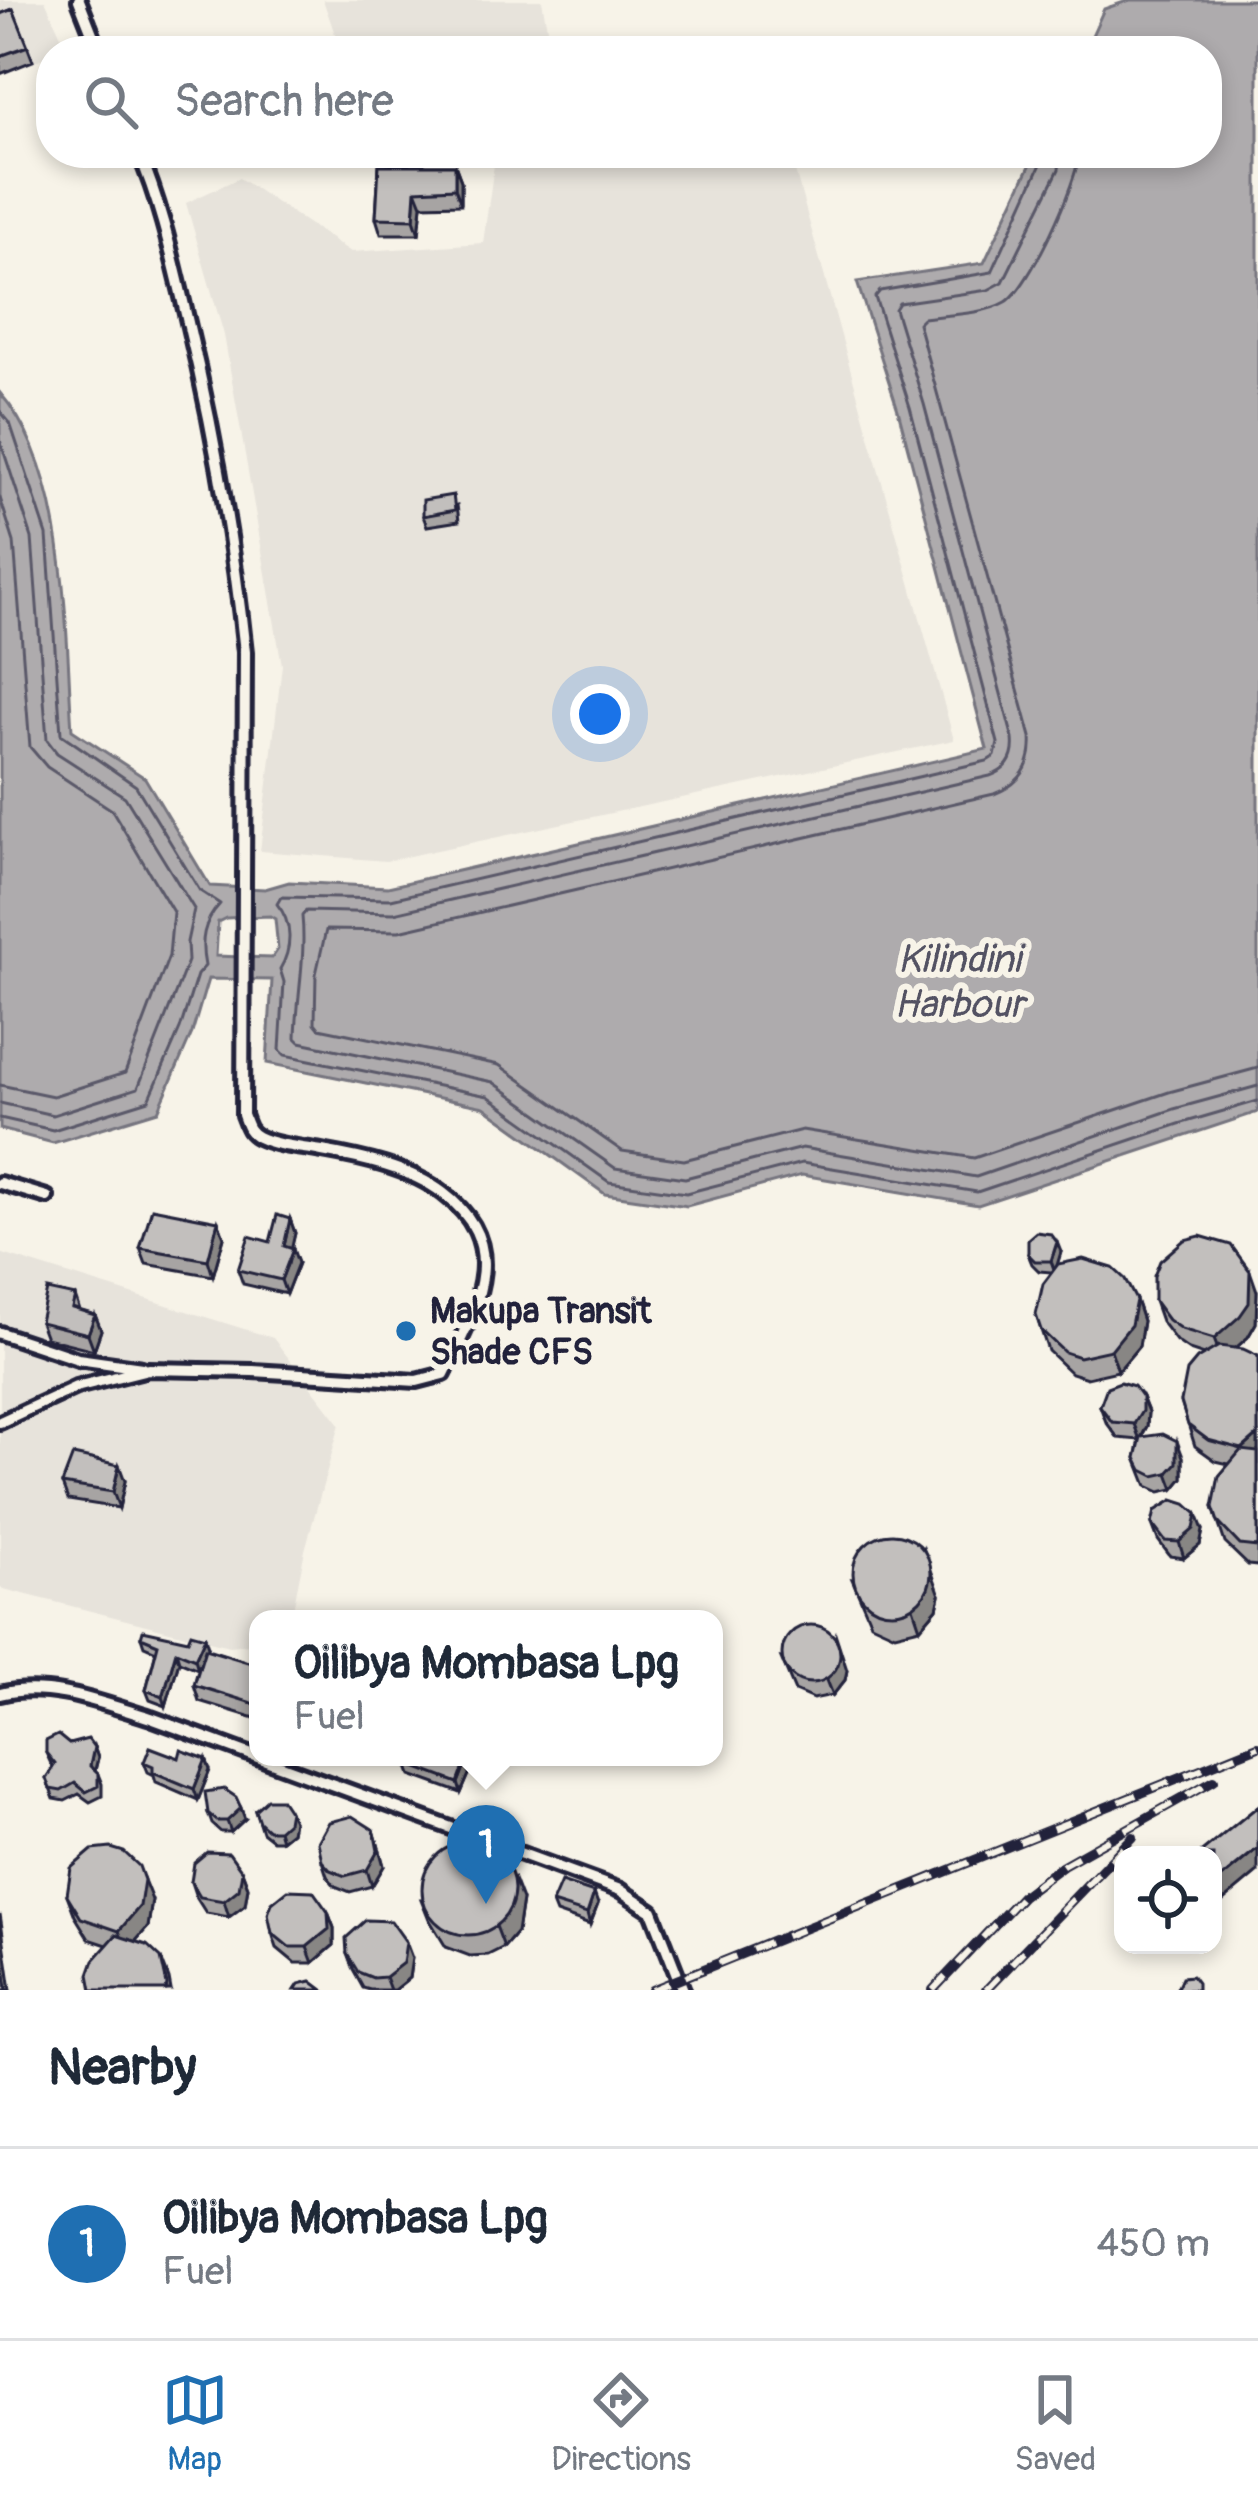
<!DOCTYPE html>
<style>
:root{--surface:#fff;--page:#f6f6f7;--text:#1f2937;--muted:#747a83;--line:#e0e1e3;--accent:#1f6fb2}
body{margin:0;font-family:Pangolin,sans-serif;background:var(--page);color:var(--text)}
.controls{position:absolute;right:36px;bottom:36px;display:grid;overflow:hidden;border-radius:24px;box-shadow:0 6px 18px #0003}
.controls button{width:108px;height:108px;display:grid;place-items:center;padding:0;border:0;border-bottom:3px solid var(--line);background:var(--surface);color:var(--text);font:60px sans-serif}
.you{position:absolute;left:600px;top:714px;width:42px;height:42px;margin:-30px;border:9px solid #fff;border-radius:50%;background:#1a73e8;box-shadow:0 0 0 18px #1a73e833}
.badge{display:grid;place-items:center;width:78px;height:78px;border-radius:50%;background:var(--accent);color:#fff;font-size:39px;font-weight:700}
.pin{position:absolute;translate:-50% -99px;filter:drop-shadow(0 3px 6px #0008)}
.pin::after{content:'';position:absolute;top:63px;width:42px;height:36px;background:inherit;clip-path:polygon(0 0,100% 0,50% 100%)}
.popup{position:absolute;left:249px;top:1610px;width:474px;height:156px;box-sizing:border-box;display:grid;place-content:center;border-radius:24px;background:var(--surface);filter:drop-shadow(0 3px 9px #0005);font-size:39px;white-space:nowrap;color:var(--muted)}
.popup b{font-size:45px;color:var(--text)}
.popup::after{content:'';position:absolute;left:50%;top:100%;margin-left:-24px;border:24px solid transparent;border-top-color:var(--surface)}
.list{margin:0;padding:0;list-style:none}
h2{display:flex;justify-content:space-between;align-items:center;height:156px;margin:0;padding:0 48px;font-size:51px}
h2 small{font-size:39px;font-weight:400;color:var(--muted)}
.list li{display:grid;grid-template-columns:78px 1fr auto;gap:36px;align-items:center;box-sizing:border-box;height:192px;padding:0 48px;border-top:3px solid var(--line)}
.list b{display:block;font-size:45px;white-space:nowrap}
.list p{margin:0;font-size:39px;white-space:nowrap;color:var(--muted)}
.list em{font-size:39px;font-style:normal;color:var(--muted)}
.icon{flex:none;width:66px;height:66px;fill:none;stroke:currentColor;stroke-width:2;stroke-linecap:round;stroke-linejoin:round}
.map{position:relative;flex:none;width:1258px;height:1990px;overflow:hidden}
.search{position:absolute;background:var(--surface);box-shadow:0 6px 18px #0003;left:36px;right:36px;top:36px;height:132px;display:flex;align-items:center;gap:30px;box-sizing:border-box;padding:0 42px;border-radius:48px;color:var(--muted);font-size:45px}
.sheet{height:348px;background:var(--surface)}
nav{display:flex;justify-content:space-around;align-items:center;box-sizing:border-box;height:168px;border-top:3px solid var(--line);background:var(--surface);font-size:33px;color:var(--muted)}
nav a{display:grid;justify-items:center;gap:6px}
nav .on{color:var(--accent)}
.map>svg:first-child{display:block}
.built{fill:#e7e3db}
.water{fill:#aeabad;stroke:#76747f;stroke-width:3;fill-rule:evenodd}
.lines{fill:none;stroke-linecap:round;stroke-linejoin:round}
.shore{stroke:#5a5969;stroke-width:3}
.lane-casing{stroke:#22223b;stroke-width:20}
.lane{stroke:#f7f3e8;stroke-width:10}
.rail-casing{stroke:#22223b;stroke-width:10}
.rail{stroke:#f7f3e8;stroke-width:6;stroke-dasharray:18;stroke-linecap:butt}
.wall{fill:#a7a4a3;stroke:#22223b;stroke-width:3}
.shaded-wall{fill:#888684;stroke:#22223b;stroke-width:3}
.building{fill:#c2bfbd;stroke:#22223b;stroke-width:3}
.poi-dot{fill:#1f6fb2;stroke:#f7f3e8;stroke-width:4.5}
.labels{text-anchor:middle;stroke-width:12;stroke-linejoin:round;paint-order:stroke}
.poi-label{font-size:36px;font-weight:bold;fill:#22223b;stroke:#f7f3e8;text-anchor:start}
.water-label{font-size:39px;font-style:italic;fill:#535263;stroke:#f7f3e8}
</style>
<div class="map">
<svg width="1258" height="1990" viewBox="0 0 1258 1990">
<rect width="100%" height="100%" fill="#f7f3e8"/>
<filter id="ink" filterUnits="userSpaceOnUse"><feTurbulence type="fractalNoise" baseFrequency=".00833" numOctaves="2"/><feDisplacementMap in="SourceGraphic" scale="24" xChannelSelector="R" yChannelSelector="G"/><feConvolveMatrix kernelMatrix="1 2 1 2 8 2 1 2 1" color-interpolation-filters="sRGB"/></filter>
<g filter="url(#ink)">
<path class="built" d="M0,0H45L67,49L51,51V55L0,74Z
M323,0H542L551,51H341Z
M529,153H790L954,740L386,861L260,851L282,665L224,335L186,203L239,178L351,252L483,243L494,165L528,157Z
M0,1253L273,1338L340,1424L305,1550L291,1619H258V1643L229,1646L0,1588Z"/>
<path class="water" d="M1130,0H1258V1112L978,1205L802,1175L687,1206L605,1194L484,1107L267,1063L272,980L208,979L192,1033L158,1111L53,1143L0,1129V393C69,471 65,629 72,730L145,778L210,886L265,889L289,882L388,887L987,749L898,410L857,282L984,263L1036,153H1207V51H1085L1104,9ZM270,916L275,919L278,949L272,958L216,956L218,922L226,918Z"/>
<g class="lines">
<path class="shore" d="M1046,153L992,272L880,291L875,297L910,407L998,743L995,756L987,761L391,899L281,897L277,904C293,923 292,949 280,969L284,982L280,1050L285,1055L488,1096L609,1182L686,1193L802,1163L977,1192L1179,1124L1258,1101
M1061,153L1059,169L1003,282L988,290L899,303L895,309L924,404L1013,739C1015,757 1008,770 990,776L394,913L306,911L302,916C306,957 297,996 296,1038L300,1042L493,1082L615,1168L685,1178L802,1148L976,1177L1174,1109L1258,1086
M1079,153C1078,181 1029,289 1006,302C983,315 948,314 923,318L918,323L1031,737C1033,765 1021,784 994,794L399,931L326,930L316,974L315,1023L319,1028L499,1065L622,1151L684,1160L802,1130L974,1158L1169,1092L1258,1068
M0,411L10,423L47,535L61,734L136,786L200,891L220,904C203,922 200,941 205,966L197,975L180,1029L149,1100L53,1130L0,1118
M0,440L32,538L47,740L57,753L125,797L194,909L187,942L188,961L138,1088L53,1115L0,1103
M0,498L14,542L30,747L47,767L112,810L173,912L169,956L125,1073L53,1096L0,1085"/>
<defs>
<path id="lane" d="M79,0L99,51
M0,1183L47,1197
M0,1333L78,1359L142,1368
M0,1422L76,1387L148,1369L253,1371L417,1381L444,1374C475,1309 514,1246 443,1193C410,1168 362,1158 322,1151C301,1147 277,1146 258,1137C248,1132 247,1125 243,1115L245,652C233,538 213,426 186,314C173,260 161,204 139,153
M0,1694C49,1681 104,1704 151,1718L620,1890L652,1911L683,1990"/>
</defs>
<use href="#lane" class="lane-casing"/>
<use href="#lane" class="lane"/>
<defs>
<path id="rail" d="M652,1990L1258,1746
M933,1990L1022,1896L1063,1865L1214,1780
M986,1990L1133,1837"/>
</defs>
<use href="#rail" class="rail-casing"/>
<use href="#rail" class="rail"/>
</g>
<path class="wall" d="M13,9L33,61L0,74V14Z
M379,165H455L461,181V204L422,205L419,234H381L376,218Z
M457,505L459,521L427,526L423,516Z
M290,1219L295,1233L291,1248L298,1263L286,1294L243,1284L238,1270L270,1242Z
M218,1221L224,1237L213,1276L146,1264L140,1248Z
M1061,1252L1056,1267L1136,1300L1143,1321L1139,1346L1118,1371L1087,1378L1071,1373L1048,1351L1036,1315L1052,1272L1039,1271L1032,1264L1028,1254Z
M1257,1291L1256,1323L1248,1337L1236,1348L1258,1356V1566L1248,1565L1225,1543L1213,1507L1229,1464L1216,1461L1195,1446L1181,1402L1204,1355L1189,1350L1176,1341L1161,1321L1154,1301Z
M75,1296L80,1311L95,1315L101,1330L94,1350L46,1338L40,1322Z
M1142,1397L1148,1412L1147,1426L1141,1437L1183,1457V1478L1174,1489L1160,1492L1147,1486L1136,1458L1140,1440L1118,1438L1106,1422L1100,1406Z
M125,1481L119,1508L68,1500L62,1484Z
M1152,1524L1203,1530L1200,1545L1184,1558L1170,1556L1158,1540Z
M852,1579L940,1595L937,1608L920,1628L895,1634L871,1623Z
M141,1637L208,1647L207,1649L258,1665V1719L199,1701L194,1685L198,1669L179,1661L166,1706L150,1700L146,1690L156,1651L144,1646Z
M781,1658L847,1670L845,1680L833,1695L813,1699L795,1691Z
M69,1744L94,1747L98,1758L95,1771L98,1774L102,1784V1796L90,1802L79,1794L65,1801L54,1799L46,1778L53,1768L46,1753Z
M206,1759L210,1770L198,1800L156,1782L154,1775L148,1772L144,1762Z
M407,1764L470,1772L461,1793L411,1775Z
M255,1810L293,1821L291,1832L281,1840H272L262,1832Z
M208,1813L245,1819L231,1832H221L212,1824Z
M374,1830L384,1866L372,1886L350,1892L335,1886L327,1876L322,1861Z
M242,1871L248,1887L245,1905L229,1917L206,1913L196,1897L191,1882Z
M67,1895L152,1900L148,1927L135,1941L169,1979L107,1945L89,1939L75,1916Z
M421,1899L522,1900L517,1932L504,1947L488,1955L470,1956L446,1947L429,1919Z
M552,1903L598,1904L590,1925L556,1913Z
M328,1912L334,1928V1945L313,1963H295L277,1948L272,1933Z
M347,1954L412,1958L409,1978L394,1990H370L363,1988L353,1970Z"/>
<path class="shaded-wall" d="M455,165L461,181V204L455,188Z
M416,190L422,205L419,234L414,219Z
M290,1219L295,1233L289,1260L284,1246Z
M218,1221L224,1237L213,1276L208,1260Z
M1057,1242L1061,1252L1055,1272L1051,1261Z
M293,1249L298,1263L286,1294L281,1280Z
M1250,1271L1257,1291L1256,1323L1248,1337L1222,1360L1214,1339Z
M1136,1300L1143,1321L1139,1346L1118,1371L1111,1350Z
M95,1315L101,1330L94,1350L88,1334Z
M1142,1397L1148,1412L1147,1426L1140,1440L1134,1424Z
M1258,1435V1462L1242,1449Z
M1177,1441L1183,1457V1478L1174,1489L1168,1473Z
M119,1465L125,1481L119,1508L113,1492Z
M1197,1514L1203,1530L1200,1545L1184,1558L1179,1542Z
M924,1550L940,1595L937,1608L920,1628L913,1607Z
M836,1636L847,1670L845,1680L833,1695L827,1680Z
M205,1637L208,1647L198,1669L195,1659Z
M176,1651L179,1661L166,1706L163,1697Z
M94,1747L98,1758L93,1777L90,1766Z
M206,1759L210,1770L198,1800L194,1789Z
M466,1762L470,1772L461,1793L458,1783Z
M241,1808L245,1819L231,1832L227,1821Z
M289,1811L293,1821L291,1832L281,1840L278,1830Z
M374,1830L384,1866L372,1886L367,1870Z
M1258,1848V1872L1215,1908L1213,1902V1885Z
M242,1871L248,1887L245,1905L229,1917L224,1901Z
M514,1879L522,1900L517,1932L504,1947L496,1926Z
M144,1880L152,1900L148,1927L127,1951L119,1931Z
M594,1893L598,1904L590,1925L587,1914Z
M328,1912L334,1928V1945L313,1963L307,1947Z
M0,1914L11,1990H7L0,1943Z
M406,1942L412,1958L409,1978L394,1990H390L385,1977Z
M161,1958L169,1979L171,1990H166Z"/>
<path class="building" d="M13,9L28,46L0,56V14Z
M379,165H455V188L416,190L414,219L376,218Z
M453,495L455,510L423,516V500Z
M152,1208L218,1221L208,1260L140,1248Z
M277,1215L290,1219L284,1246L293,1249L281,1280L238,1270L249,1236L270,1242Z
M1036,1232L1051,1234L1057,1242L1051,1261H1035L1028,1254V1239Z
M1200,1236L1231,1245L1250,1271L1249,1303L1240,1316L1214,1339L1181,1329L1168,1320L1154,1301V1276L1160,1261L1184,1240Z
M1083,1259L1113,1268L1125,1279L1136,1300L1131,1325L1111,1350L1079,1357L1064,1352L1041,1330L1036,1315L1043,1284L1058,1264Z
M47,1290L75,1296L72,1308L95,1315L88,1334L40,1322Z
M1219,1346L1243,1349L1258,1356V1435L1242,1449L1208,1440L1188,1425L1181,1402L1187,1371L1197,1359Z
M1120,1382L1134,1386L1142,1397V1411L1134,1424L1112,1422L1100,1406L1107,1387Z
M1163,1434L1177,1441V1463L1168,1473L1154,1476L1142,1470L1136,1458L1141,1437Z
M1241,1450L1258,1452V1547L1240,1545L1218,1522L1213,1507L1219,1476Z
M73,1455L119,1465L113,1492L62,1484Z
M1173,1500L1186,1504L1197,1514L1194,1529L1179,1542L1165,1541L1152,1524L1155,1511Z
M853 1573a39 39 0 1 1 78 0a39 39 0 1 1-78 0Z
M782 1654a29 29 0 1 1 58 0a29 29 0 1 1-58 0Z
M143,1630L188,1640L191,1633L205,1637L195,1659L176,1651L163,1697L146,1690L158,1644L141,1637Z
M205,1649L258,1665V1696L255,1704L194,1685Z
M58,1735L69,1744L88,1739L94,1747L90,1766L98,1774V1786L86,1792L75,1783L61,1791L50,1789L46,1778L55,1764L46,1753V1741Z
M150,1747L179,1758L181,1750L206,1759L194,1789L153,1772V1766L144,1762Z
M410,1757H453L466,1762L458,1783L407,1764Z
M224,1789L236,1797L241,1808L227,1821H217L208,1813L205,1792Z
M267,1799H281L289,1811L287,1822L278,1830H268L259,1822L255,1810Z
M1258,1806V1848L1213,1885V1855H1198Z
M352,1816L374,1830L378,1851L367,1870L345,1876L330,1870L322,1861L318,1842L329,1822Z
M422 1889a46 46 0 1 1 92 0a46 46 0 1 1-92 0Z
M111,1848L124,1852L139,1866L144,1880L140,1906L119,1931L81,1918L67,1895L71,1868L92,1850Z
M207,1852L229,1853L242,1871L239,1889L224,1901L200,1897L191,1882L194,1863Z
M561,1882L594,1893L587,1914L552,1903Z
M288,1890L313,1891L328,1912L329,1929L307,1947H289L272,1933L268,1914L272,1903Z
M366,1920L391,1921L406,1942L403,1963L385,1977L373,1978L358,1972L347,1954L346,1938Z
M116,1935L147,1945L161,1958L167,1985L166,1990H92L89,1974L94,1960Z
M0,1943L7,1990H0Z
M1192,1976L1197,1983V1990H1176L1182,1977Z
M311,1981L323,1990H295L299,1984Z"/>
</g>
<circle class="poi-dot" cx="406" cy="1331" r="12"/>
<g class="labels">
<g class="poi-label">
<text x="430" y="1323">Makupa Transit<tspan x="430" dy="41">Shade CFS</tspan></text>
</g>
<g class="water-label">
<text x="959" y="972">Kilindini<tspan x="959" dy="45">Harbour</tspan></text>
</g>
</g>
</svg>
<div class="controls">
<button><svg class="icon" aria-label="locate" viewBox="0 0 24 24"><circle cx="12" cy="12" r="6"/><path d="M12 2v4M12 18v4M2 12h4M18 12h4"/></svg></button>
</div>
<div class="you"></div>
<div class="pin badge" style="left:486px;top:1904px">1</div>
<div class="popup"><b>Oilibya Mombasa Lpg</b>Fuel</div>
<div class="search"><svg class="icon" aria-label="search" viewBox="0 0 24 24"><circle cx="10" cy="10" r="6"/><path d="M15 15l6 6"/></svg>Search here</div>
</div>
<section class="sheet">
<h2>Nearby<small></small></h2>
<ul class="list">
<li><span class="badge">1</span><div><b>Oilibya Mombasa Lpg</b><p>Fuel</p></div><em>450 m</em></li>
</ul>
</section>
<nav>
<a class="on"><svg class="icon" aria-label="map" viewBox="0 0 24 24"><path d="M3 6l6-2 6 2 6-2v14l-6 2-6-2-6 2zM9 4v14M15 6v14"/></svg>Map</a>
<a><svg class="icon" aria-label="directions" viewBox="0 0 24 24"><path d="M12 3l9 9-9 9-9-9zM9 14v-3h6M13 9l2 2-2 2"/></svg>Directions</a>
<a><svg class="icon" aria-label="saved" viewBox="0 0 24 24"><path d="M7 4h10v16l-5-4-5 4z"/></svg>Saved</a>
</nav>
